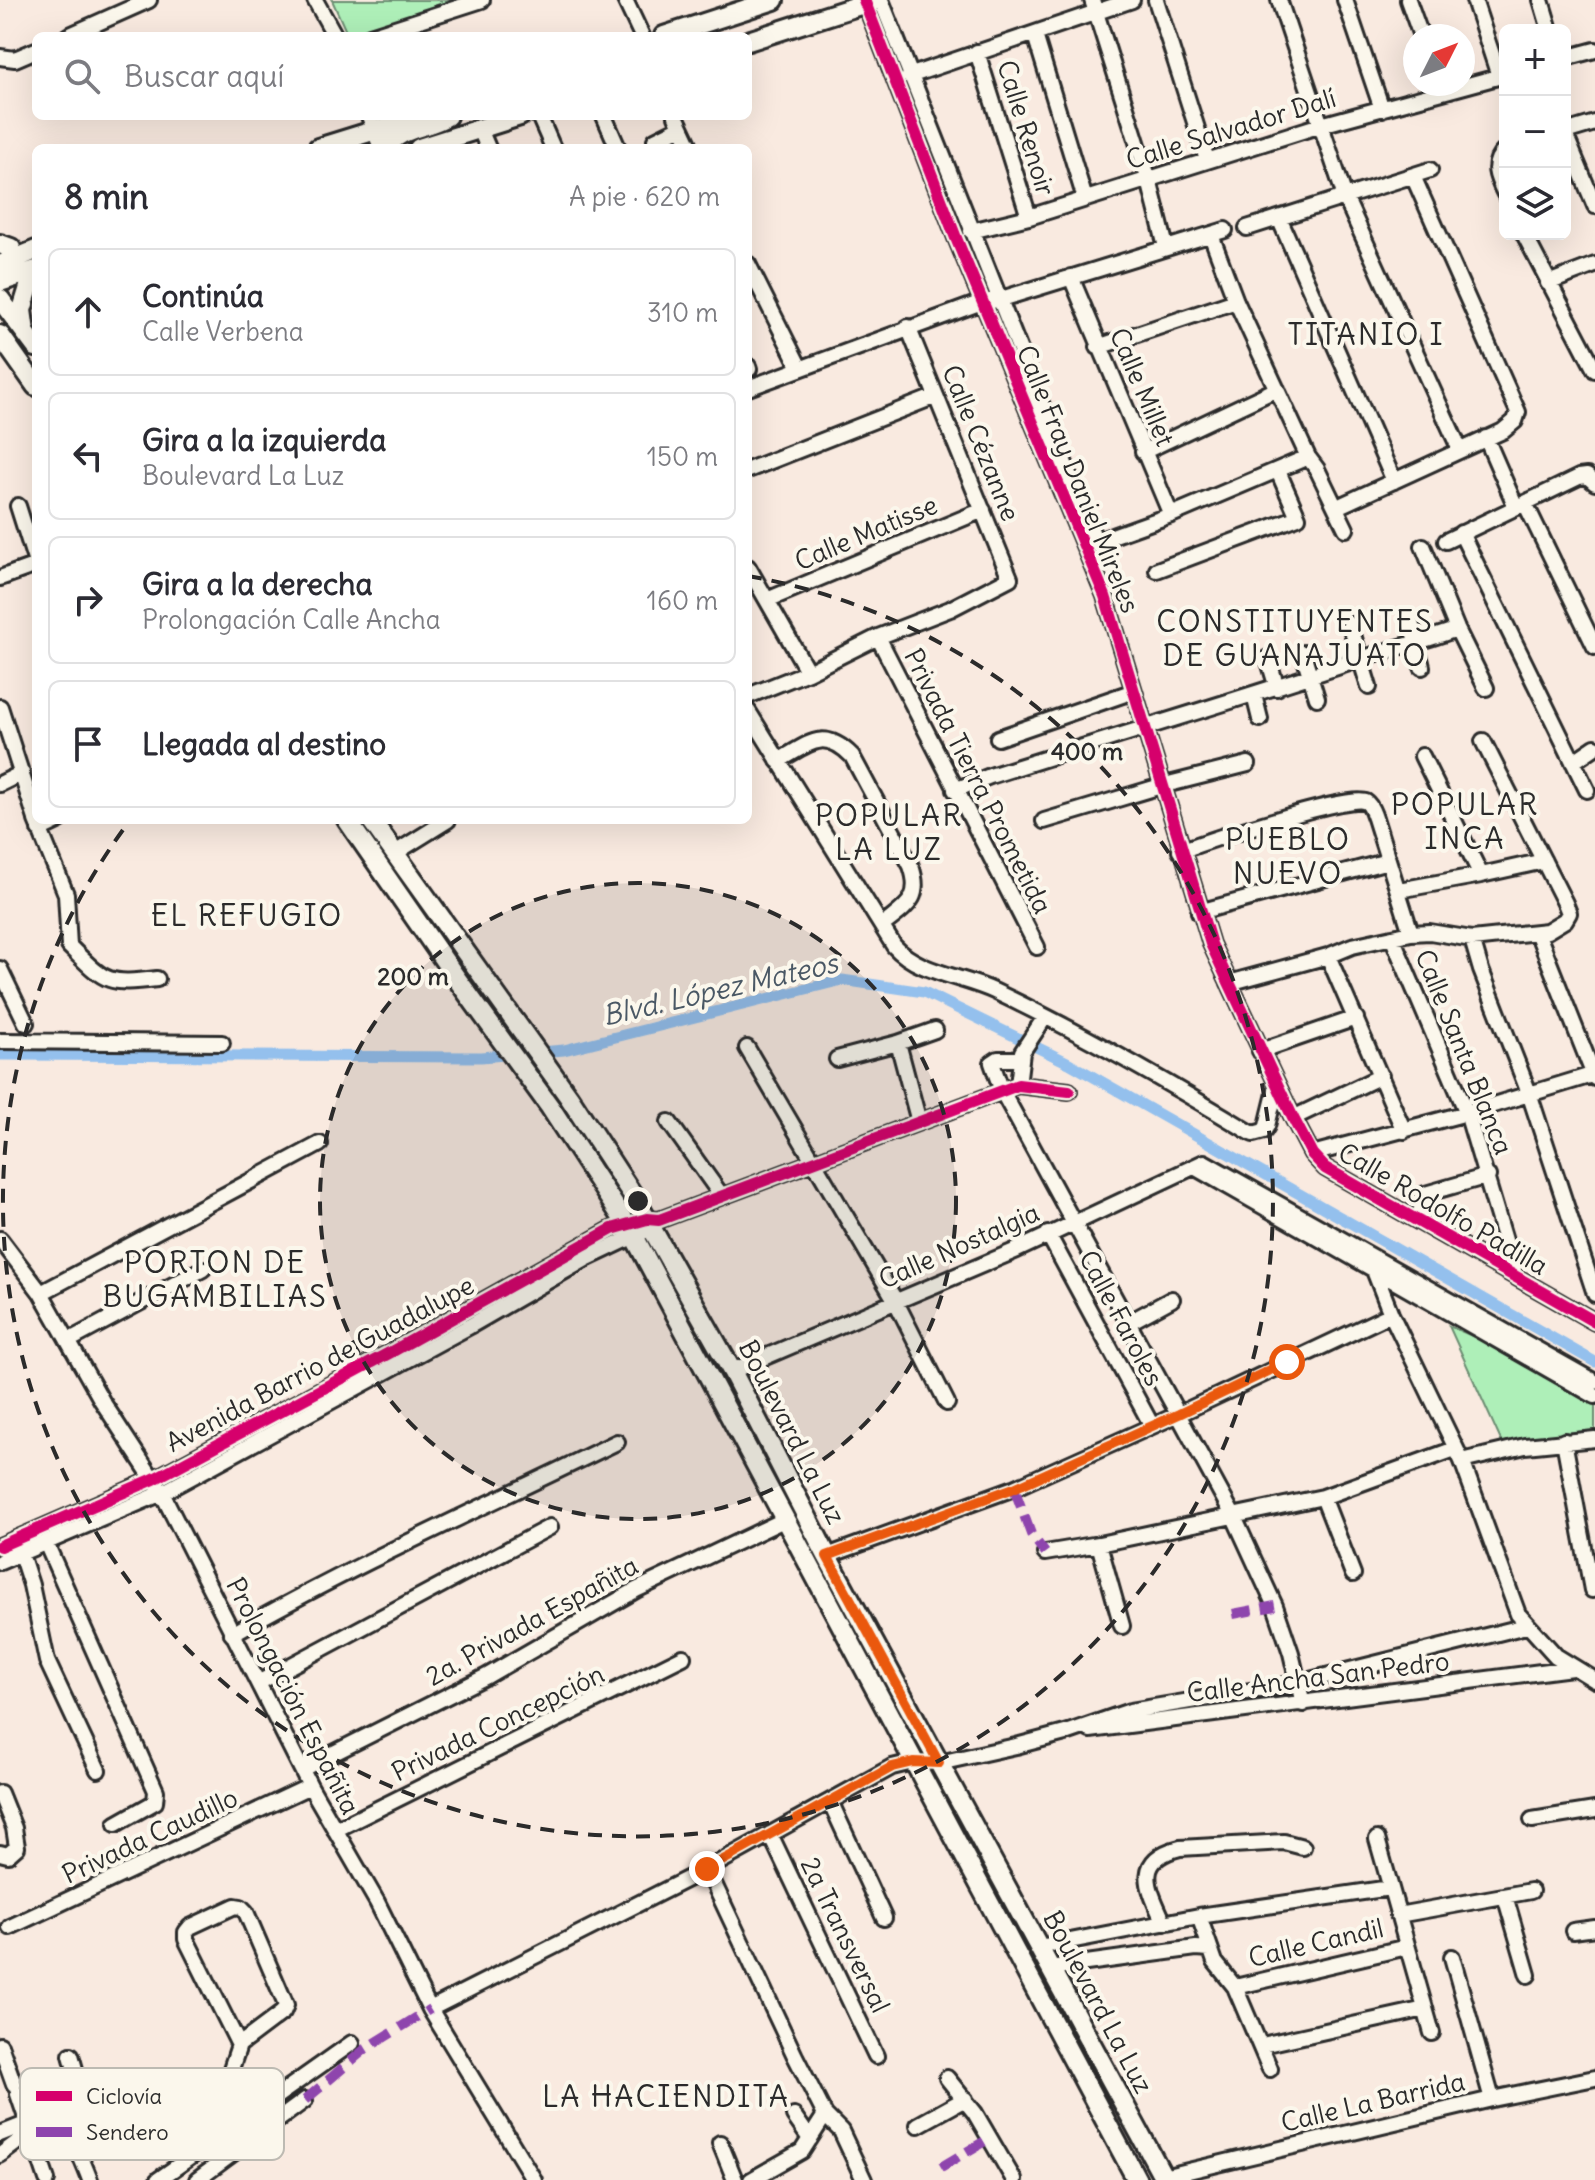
<!DOCTYPE html>
<html lang="es">
<meta charset="utf-8">
<style>
:root{--surface:#fff;--page:#f7f7f7;--text:#2b2b33;--muted:#7c7c81;--line:#e1e1e2}
body{margin:0;font-family:Delius,sans-serif;background:var(--page);color:var(--text)}
.controls{position:absolute;right:24px;top:24px;display:grid;overflow:hidden;border-radius:12px;box-shadow:0 8px 32px #0002}
.controls button{width:72px;height:72px;display:grid;place-items:center;padding:0;border:0;border-bottom:2px solid var(--line);background:var(--surface);color:var(--text);font:40px sans-serif}
.compass{position:absolute;left:1403px;top:24px;width:72px;height:72px;border-radius:50%;background:var(--surface);box-shadow:0 8px 32px #0002;rotate:48deg}
.stop{position:absolute;width:24px;height:24px;margin:-18px;border:6px solid #ea580c;border-radius:50%;background:#fff}
.stop.end{background:#ea580c;border-color:#fff;box-shadow:0 2px 8px #0008}
.list{margin:0;padding:0;list-style:none}
h2{display:flex;justify-content:space-between;align-items:center;height:104px;margin:0;padding:0 32px;font-size:34px}
h2 small{font-size:26px;font-weight:400;color:var(--muted)}
.list li{display:grid;grid-template-columns:52px 1fr auto;gap:24px;align-items:center;box-sizing:border-box;height:128px;margin:0 16px 16px;padding:0 16px;border:2px solid var(--line);border-radius:12px}
.list b{display:block;font-size:30px;white-space:nowrap}
.list p{margin:0;font-size:26px;white-space:nowrap;color:var(--muted)}
.list em{font-size:26px;font-style:normal;color:var(--muted)}
.icon{flex:none;width:44px;height:44px;fill:none;stroke:currentColor;stroke-width:2;stroke-linecap:round;stroke-linejoin:round}
.map{position:relative;flex:none;width:1595px;height:2180px;overflow:hidden}
.search{position:absolute;background:var(--surface);box-shadow:0 8px 32px #0002;left:32px;top:32px;width:720px;height:88px;display:flex;align-items:center;gap:20px;box-sizing:border-box;padding:0 28px;border-radius:12px;color:var(--muted);font-size:30px}
.panel{position:absolute;background:var(--surface);box-shadow:0 8px 32px #0002;left:32px;top:144px;width:720px;height:680px;border-radius:12px}
.map>svg:first-child{display:block}
.green{fill:#aeefb8;stroke:#6c8d72;stroke-width:2}
.lines{fill:none;stroke-linecap:round;stroke-linejoin:round}
.canal{stroke:#94c0ed;stroke-width:11}
.minor-casing{stroke:#2b2b2b;stroke-width:20}
.major-casing{stroke:#2b2b2b;stroke-width:24}
.minor{stroke:#fbf7ec;stroke-width:14}
.major{stroke:#fbf7ec;stroke-width:18}
.quiet{stroke:#8e44ad;stroke-width:10;stroke-dasharray:20 10;stroke-linecap:butt}
.cycleway-casing{stroke:#fbf7ec;stroke-width:17}
.cycleway{stroke:#d6006c;stroke-width:12}
.route{stroke:#ea580c;stroke-width:10}
.ring{fill:none;stroke:#2b2b2b;stroke-width:4;stroke-dasharray:14 10}
.labels{text-anchor:middle;stroke-width:8;stroke-linejoin:round;paint-order:stroke}
.street-label{font-size:26px;fill:#2b2b2b;stroke:#fbf7ec}
.water-label{font-size:28px;font-style:italic;fill:#4a5865;stroke:#fbf7ec}
.quarter-label{font-size:30px;letter-spacing:2px;fill:#2b2b2b;stroke:#fbf7ec}
.key{fill:#fbf7ec;stroke:#bdbab2;stroke-width:2}
.key-label{font-size:22px;fill:#2b2b2b}
.centre{fill:#2b2b2b;stroke:#fbf7ec;stroke-width:4}
.ring-label{font-size:24px;text-anchor:middle;font-weight:bold;fill:#2b2b2b;stroke:#fbf7ec;stroke-width:8;stroke-linejoin:round;paint-order:stroke}
</style>
<div class="map">
<svg width="1595" height="2180" viewBox="0 0 1595 2180">
<rect width="100%" height="100%" fill="#f9eae0"/>
<filter id="ink" filterUnits="userSpaceOnUse"><feTurbulence type="fractalNoise" baseFrequency=".0125" numOctaves="2"/><feDisplacementMap in="SourceGraphic" scale="16" xChannelSelector="R" yChannelSelector="G"/><feConvolveMatrix kernelMatrix="1 2 1 2 8 2 1 2 1" color-interpolation-filters="sRGB"/></filter>
<g filter="url(#ink)">
<path class="green" d="M332,0H470L357,36H348Z
M1449,1326L1540,1365L1595,1400V1430L1502,1443Z"/>
<g class="lines">
<path class="canal" d="M0,1055L481,1057L564,1050L842,980L924,992L1069,1063L1595,1362"/>
<defs>
<path id="minor" d="M315,0L335,36
M625,0L642,36
M864,0L956,238L1105,596L1211,944L1293,1118L1312,1154L1325,1168L1595,1322
M881,0L1096,542
M1092,0L1149,180L1166,247
M1156,0L1207,160
M1279,0L1345,197L1460,450
M1345,0L1382,109
M1408,0L1421,36
M1474,0L1499,76
M1541,0L1550,30
M1035,35L1085,199
M68,36L149,0
M370,36L482,0
M977,52L1029,217
M0,57L15,59L36,50
M1565,58L1595,50
M909,76L1132,0
M369,116L381,148
M539,116L553,148
M604,116L618,148
M676,116L691,148
M480,129L488,148
M1565,132L1595,123
M1565,134L1595,206
M655,140L681,127
M1505,150C1490,164 1497,178 1505,194
M1279,218L1394,481
M1247,228L1430,170
M971,231L1029,217L1321,125L1505,75
M1524,234L1595,370
M1211,235L1236,301L1308,457L1317,469L1346,529
M748,264L800,368
M1071,277L1171,515
M1548,283L1595,265
M1098,347L1236,301
M748,366L749,369
M748,388L982,302L998,300L1225,230
M1486,438L1516,507
M1143,452L1277,389
M748,470L936,396
M1525,503L1595,647
M18,506L36,563
M1337,507L1503,431L1515,421L1518,412L1413,176
M1461,533L1587,790
M1446,541L1579,477L1587,476L1595,483
M1087,545L1171,515L1308,457
M1423,546L1457,629L1486,688
M748,567L808,672
M1157,570L1298,517L1278,471
M0,578L36,565
M767,600L983,510
M1410,618L1422,667
M1350,625L1369,687
M878,637L1037,947
M1303,653L1317,698
M1268,658L1277,688
M1254,695L1260,719
M748,696L808,672L878,637L950,609L1010,578L908,327
M0,707L36,819
M748,711L894,946C918,973 962,976 994,991C1083,1033 1169,1083 1253,1134L1264,1131L1267,1126L1277,1085
M998,738L1134,691
M1422,756L1481,875
M778,761C809,744 823,727 852,756L911,866C923,900 905,907 882,926
M1573,762L1595,747
M0,784L22,773
M955,790L990,776C1112,737 1236,701 1358,660C1391,649 1425,641 1457,629
M36,820L66,894L69,946C106,982 105,985 157,979
M1044,821L1161,786L1248,764
M39,830L60,820
M1180,851C1205,842 1350,793 1366,802C1371,805 1373,813 1375,818L1411,933
M395,853L448,820
M1399,890L1481,875L1544,861
M1199,912L1388,861
M1537,932L1595,1078
M1392,937L1467,1113L1516,1277
M1472,939L1481,970L1529,1093L1595,1294
M1328,956L1404,1131
M0,969L26,1023
M1229,983L1328,956L1352,946L1411,933L1430,932L1472,939L1547,931L1565,920L1569,913L1565,903L1483,741
M0,1041L222,1043
M898,1043L919,1122
M747,1048L895,1300L947,1403
M1260,1051L1356,1018
M837,1059L898,1043L935,1030
M1021,1059H998L992,1063L1002,1091L1234,1517L1275,1606L1291,1653L1303,1704
M1018,1085L1022,1052L1045,1017
M1293,1118L1381,1076
M669,1122L721,1195
M1312,1154L1467,1113L1595,1074
M1196,1168L1595,1396
M1420,1222L1422,1196L1425,1194L1488,1176
M1048,1234L1152,1426
M0,1239L41,1293L102,1401L162,1493L310,1786L377,1902L430,2009L534,2180
M1368,1255L1391,1314L1462,1461L1518,1614L1556,1656L1595,1680
M41,1293L320,1144
M1128,1323L1172,1299
M68,1341L203,1269
M732,1371L1017,1250L1204,1162L1595,1382
M1564,1441L1592,1590
M1462,1461L1525,1446L1595,1439
M1323,1497L1353,1574
M46,1543L156,1791L155,1802L116,1824
M1099,1544L1122,1626
M0,1546L154,1479L393,1351L612,1229L647,1219L659,1220L1018,1085L1069,1091
M1045,1553L1099,1544L1323,1497L1455,1449
M21,1554L31,1585L47,1661L98,1770
M827,1556L1014,1488L1179,1414L1391,1314
M0,1562L162,1493L470,1326L586,1259L643,1232
M232,1634C357,1563 488,1505 617,1442
M258,1683L550,1527
M1090,1730L1572,1668
M302,1769L487,1676L636,1590L786,1519
M0,1793L14,1828L17,1847L8,1855L0,1853
M830,1801L884,1918
M1532,1820L1595,1810
M335,1830L683,1657
M770,1834L876,2056
M1377,1839L1432,2033
M707,1869L795,2056L825,2115L841,2131L864,2180
M1505,1896L1528,1975
M1398,1915L1531,1891
M1199,1916L1215,1962L1235,1987L1270,2069
M1164,1923C1150,1891 1131,1860 1180,1848L1284,1842L1303,1847
M10,1927L310,1786
M1573,1931L1595,1928
M1039,1947L1199,1916L1390,1888
M1452,1957L1492,2099
M1050,1968L1196,1948L1210,1949
M1235,1987L1407,1947
M430,2009L707,1869L892,1767L913,1762L939,1763L1016,1746L1069,1732L1130,1711L1298,1683L1526,1626
M0,2045L14,2084
M1262,2045L1425,2009
M71,2055L88,2116C70,2147 78,2147 90,2180
M230,2072C232,2091 233,2102 247,2116
M947,2078L975,2113L1014,2180
M18,2094L47,2180
M794,2116L810,2139
M918,2125L965,2099
M233,2126L219,2109V2086L230,2072L239,2045L283,2012L286,2005L246,1912L241,1907L235,1906L190,1927L186,1932V1939L239,2045
M0,2134L28,2123
M720,2143L735,2180
M0,2155L31,2132
M1163,2177L1492,2099L1595,2078
M158,2180L352,2043
M197,2180L305,2100
M751,2180L802,2151L825,2115"/>
<path id="major" d="M664,36L774,0
M748,41L876,0
M318,148L421,116
M387,148C397,127 429,128 447,116
M419,148L520,116
M0,244L11,248
M0,265L36,250
M0,282L36,270
M0,299L36,347
M25,332L22,310L34,271
M0,335L36,386
M347,820L457,979L550,1107L634,1236L1137,2180
M371,820L569,1097L634,1197L732,1371L827,1556L1165,2180"/>
</defs>
<use href="#minor" class="minor-casing"/>
<use href="#major" class="major-casing"/>
<use href="#minor" class="minor"/>
<use href="#major" class="major"/>
<path class="quiet" d="M1014,1488L1031,1534L1045,1553
M1233,1614L1275,1606
M305,2100L364,2050L430,2009
M941,2167L990,2138"/>
<defs>
<path id="cycleway" d="M864,0L956,238L1105,596L1211,944L1293,1118L1312,1154L1325,1168L1595,1322
M0,1546L154,1479L393,1351L612,1229L647,1219L659,1220L1018,1085L1069,1091"/>
</defs>
<use href="#cycleway" class="cycleway-casing"/>
<use href="#cycleway" class="cycleway"/>
</g>
</g>
<g class="lines" filter="url(#ink)">
<path class="route" d="M707,1869L892,1767L913,1762L939,1763L827,1556L1014,1488L1179,1414L1287,1362"/>
</g>
<circle cx="638" cy="1201" r="318" fill="#2b2b2b" fill-opacity=".12"/>
<g class="ring">
<circle cx="638" cy="1201" r="318"/>
<path d="M748 576A635 635 0 1 1 128 823"/>
</g>
<g class="labels">
<g class="street-label">
<text transform="translate(1026 128) rotate(73)" y="9">Calle Renoir</text>
<text transform="translate(1231 129) rotate(-17)" y="9">Calle Salvador Dalí</text>
<text transform="translate(1142 387) rotate(67)" y="9">Calle Millet</text>
<text transform="translate(981 443) rotate(68)" y="9">Calle Cézanne</text>
<text transform="translate(1078 479) rotate(68)" y="9">Calle Fray Daniel Mireles</text>
<text transform="translate(866 533) rotate(-23)" y="9">Calle Matisse</text>
<text transform="translate(978 781) rotate(63)" y="9">Privada Tierra Prometida</text>
<text transform="translate(1464 1052) rotate(68)" y="9">Calle Santa Blanca</text>
<text transform="translate(1443 1209) rotate(30)" y="9">Calle Rodolfo Padilla</text>
<text transform="translate(959 1246) rotate(-24)" y="9">Calle Nostalgia</text>
<text transform="translate(1121 1318) rotate(62)" y="9">Calle Faroles</text>
<text transform="translate(320 1364) rotate(-28)" y="9">Avenida Barrio de Guadalupe</text>
<text transform="translate(792 1432) rotate(63)" y="9">Boulevard La Luz</text>
<text transform="translate(532 1621) rotate(-29)" y="9">2a. Privada Españita</text>
<text transform="translate(1318 1677) rotate(-7)" y="9">Calle Ancha San Pedro</text>
<text transform="translate(293 1696) rotate(63)" y="9">Prolongación Españita</text>
<text transform="translate(498 1723) rotate(-26)" y="9">Privada Concepción</text>
<text transform="translate(150 1836) rotate(-25)" y="9">Privada Caudillo</text>
<text transform="translate(845 1935) rotate(64)" y="9">2a Transversal</text>
<text transform="translate(1316 1943) rotate(-13)" y="9">Calle Candil</text>
<text transform="translate(1098 2002) rotate(62)" y="9">Boulevard La Luz</text>
<text transform="translate(1373 2102) rotate(-13)" y="9">Calle La Barrida</text>
</g>
<g class="water-label">
<text transform="translate(720 989) rotate(-13)" y="10">Blvd. López Mateos</text>
</g>
<g class="quarter-label">
<text x="1366" y="345">TITANIO I</text>
<text x="1295" y="632">CONSTITUYENTES<tspan x="1295" dy="34">DE GUANAJUATO</tspan></text>
<text x="1465" y="815">POPULAR<tspan x="1465" dy="34">INCA</tspan></text>
<text x="889" y="826">POPULAR<tspan x="889" dy="34">LA LUZ</tspan></text>
<text x="1288" y="850">PUEBLO<tspan x="1288" dy="34">NUEVO</tspan></text>
<text x="247" y="926">EL REFUGIO</text>
<text x="215" y="1273">PORTON DE<tspan x="215" dy="34">BUGAMBILIAS</tspan></text>
<text x="666" y="2107">LA HACIENDITA</text>
</g>
</g>
<rect x="20" y="2068" width="264" height="92" rx="12" class="key"/>
<rect x="36" y="2091" width="36" height="10" fill="#d6006c"/>
<rect x="36" y="2127" width="36" height="10" fill="#8e44ad"/>
<g class="key-label">
<text x="86" y="2104">Ciclovía</text>
<text x="86" y="2140">Sendero</text>
</g>
<circle cx="638" cy="1201" r="12" class="centre"/>
<g class="ring-label">
<text x="1087" y="760">400 m</text>
<text x="413" y="985">200 m</text>
</g>
</svg>
<div class="controls">
<button>+</button>
<button>−</button>
<button><svg class="icon" aria-label="layers" viewBox="0 0 24 24"><path d="M12 4l9 5-9 5-9-5zM3 14l9 5 9-5"/></svg></button>
</div>
<svg class="compass" viewBox="-18 -18 36 36"><path d="M0-13l5 13h-10z" fill="#e53935"/><path d="M0 13l5-13h-10z" fill="#7c7c81"/></svg>
<div class="stop" style="left:1287px;top:1362px"></div>
<div class="stop end" style="left:707px;top:1869px"></div>
<div class="search"><svg class="icon" aria-label="search" viewBox="0 0 24 24"><circle cx="10" cy="10" r="6"/><path d="M15 15l6 6"/></svg>Buscar aquí</div>
<section class="panel">
<h2>8 min<small>A pie · 620 m</small></h2>
<ul class="list">
<li><svg class="icon" aria-label="ahead" viewBox="0 0 24 24"><path d="M12 20V5M6 11l6-6 6 6"/></svg><div><b>Continúa</b><p>Calle Verbena</p></div><em>310 m</em></li>
<li><svg class="icon" aria-label="left" viewBox="0 0 24 24"><path d="M17 20v-9H6M10 6l-5 5 5 5"/></svg><div><b>Gira a la izquierda</b><p>Boulevard La Luz</p></div><em>150 m</em></li>
<li><svg class="icon" aria-label="right" viewBox="0 0 24 24"><path d="M7 20v-9h11M14 6l5 5-5 5"/></svg><div><b>Gira a la derecha</b><p>Prolongación Calle Ancha</p></div><em>160 m</em></li>
<li><svg class="icon" aria-label="arrive" viewBox="0 0 24 24"><path d="M6 21V4h12l-3 4 3 4H6"/></svg><div><b>Llegada al destino</b></div></li>
</ul>
</section>
</div>
